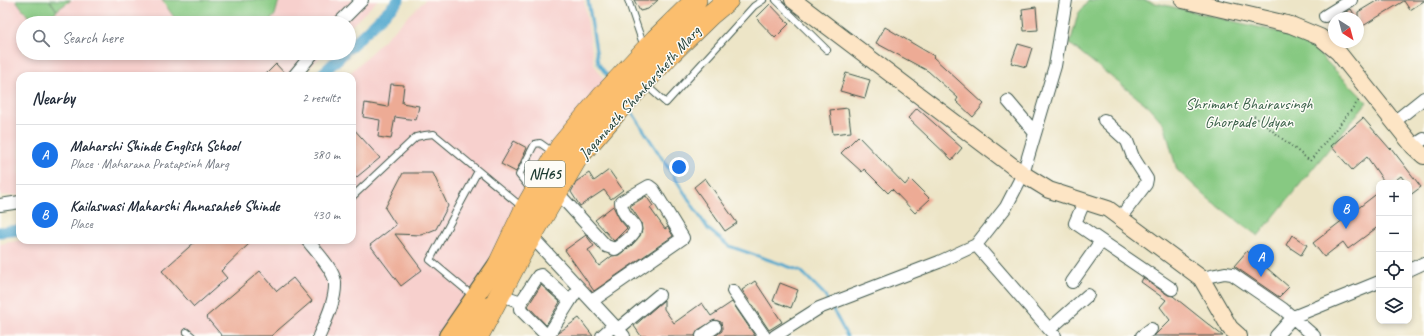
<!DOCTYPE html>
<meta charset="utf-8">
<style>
:root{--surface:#fff;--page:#f2f2f3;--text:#1f2937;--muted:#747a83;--line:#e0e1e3;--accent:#1a73e8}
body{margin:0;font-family:Caveat,sans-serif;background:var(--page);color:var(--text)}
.controls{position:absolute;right:12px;bottom:12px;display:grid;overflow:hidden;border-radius:8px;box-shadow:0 2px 6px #0003}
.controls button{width:36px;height:36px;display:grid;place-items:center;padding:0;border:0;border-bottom:1px solid var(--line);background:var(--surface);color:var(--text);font:20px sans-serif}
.compass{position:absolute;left:1328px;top:12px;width:36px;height:36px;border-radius:50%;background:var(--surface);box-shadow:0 2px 6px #0003;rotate:144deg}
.you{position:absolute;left:679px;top:167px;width:14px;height:14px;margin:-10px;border:3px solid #fff;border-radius:50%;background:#1a73e8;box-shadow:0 0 0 6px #1a73e833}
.badge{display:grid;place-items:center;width:26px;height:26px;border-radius:50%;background:var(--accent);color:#fff;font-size:13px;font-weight:700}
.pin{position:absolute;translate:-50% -33px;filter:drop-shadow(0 1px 2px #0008)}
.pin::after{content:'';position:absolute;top:21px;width:14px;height:12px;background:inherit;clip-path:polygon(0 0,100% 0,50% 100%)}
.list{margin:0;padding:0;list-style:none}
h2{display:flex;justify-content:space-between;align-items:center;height:52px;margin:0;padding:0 16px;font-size:17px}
h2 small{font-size:13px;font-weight:400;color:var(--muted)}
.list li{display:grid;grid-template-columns:26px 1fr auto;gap:12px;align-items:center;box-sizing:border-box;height:60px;padding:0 16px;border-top:1px solid var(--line)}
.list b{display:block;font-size:15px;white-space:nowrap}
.list p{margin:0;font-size:13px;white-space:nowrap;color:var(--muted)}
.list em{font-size:13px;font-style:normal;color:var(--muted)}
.icon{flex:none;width:22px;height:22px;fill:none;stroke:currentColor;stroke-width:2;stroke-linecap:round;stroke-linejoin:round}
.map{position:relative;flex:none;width:1424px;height:336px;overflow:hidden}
.search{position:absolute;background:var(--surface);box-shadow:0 2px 6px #0003;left:16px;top:16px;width:340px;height:44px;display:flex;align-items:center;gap:10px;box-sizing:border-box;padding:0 14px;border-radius:22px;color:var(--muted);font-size:15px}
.panel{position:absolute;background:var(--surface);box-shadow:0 2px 6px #0003;left:16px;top:72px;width:340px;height:172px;border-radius:12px}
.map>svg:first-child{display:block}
.built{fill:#f7d0cd}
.green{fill:#87c982;stroke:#53835b}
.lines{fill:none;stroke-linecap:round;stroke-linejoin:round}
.stream{stroke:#51a7cd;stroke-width:3}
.canal{stroke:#51a7cd;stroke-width:11}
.building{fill:#edab95}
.lane-casing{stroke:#3e564a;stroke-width:8}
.street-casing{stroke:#3e564a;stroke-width:14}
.secondary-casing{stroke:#3e564a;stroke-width:18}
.primary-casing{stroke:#3e564a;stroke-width:20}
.highway-casing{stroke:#3e564a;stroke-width:22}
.path{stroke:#3e564a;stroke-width:2;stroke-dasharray:1 3;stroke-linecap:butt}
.lane{stroke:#fff;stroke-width:6}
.street{stroke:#fff;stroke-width:12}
.secondary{stroke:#fde5c5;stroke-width:16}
.primary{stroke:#fbbe6e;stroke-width:18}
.highway{stroke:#fbbe6e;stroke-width:21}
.labels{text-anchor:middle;stroke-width:3;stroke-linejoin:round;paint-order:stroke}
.shield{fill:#fdfcf7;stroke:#62766e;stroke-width:1}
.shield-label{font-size:15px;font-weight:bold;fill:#1f3d34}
.street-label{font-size:16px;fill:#1f3d34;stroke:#fdfcf7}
.park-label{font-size:16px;fill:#396048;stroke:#fdfcf7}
</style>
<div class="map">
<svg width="1424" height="336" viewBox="0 0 1424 336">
<rect width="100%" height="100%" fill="#fdfcf7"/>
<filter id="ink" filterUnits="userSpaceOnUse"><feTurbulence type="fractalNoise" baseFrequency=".025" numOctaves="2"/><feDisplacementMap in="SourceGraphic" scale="8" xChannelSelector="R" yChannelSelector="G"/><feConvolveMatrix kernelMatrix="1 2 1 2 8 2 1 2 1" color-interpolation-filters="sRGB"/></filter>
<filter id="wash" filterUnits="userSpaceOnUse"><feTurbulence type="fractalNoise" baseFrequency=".012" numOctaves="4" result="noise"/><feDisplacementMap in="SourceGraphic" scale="16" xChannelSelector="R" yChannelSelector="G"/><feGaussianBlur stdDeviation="0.9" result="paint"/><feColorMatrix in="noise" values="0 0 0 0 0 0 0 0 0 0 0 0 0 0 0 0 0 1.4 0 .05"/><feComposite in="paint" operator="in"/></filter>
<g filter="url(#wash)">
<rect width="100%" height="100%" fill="#ede5c7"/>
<path class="built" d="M0,0H378L349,28V23H23V53H324L301,76H20V195L0,196Z
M425,0H584L594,64L606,83L503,240L445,336H0V244L22,240H352V76H347Z"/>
<path class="green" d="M16,0H49L57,11L41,23H33Z
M50,0H71L57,10Z
M162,0H279L275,15L268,23H178Z
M1089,0H1143L1283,33L1306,41L1367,102L1258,236L1210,200L1177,170L1164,124L1148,106L1070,44L1078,14Z"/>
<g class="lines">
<path class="stream" d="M588,0L598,63L609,78
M630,109L708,229L729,246L801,271L823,293L828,301
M831,306L847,336"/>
<path class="canal" d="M349,48L399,0
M320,76L344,53
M0,232L20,230"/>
</g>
<g id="blocks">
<path class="building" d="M634,0H658L648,9L640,11Z
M1378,0H1424V1L1410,10L1404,1L1358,29V12Z
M770,4L789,24L775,38L756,18Z
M1036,7L1038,30L1024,31L1022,9Z
M1351,9L1356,18H1340L1339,16Z
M885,27L934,56L933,57L984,104L973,117L956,101L958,98L928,71L876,43Z
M1018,44L1032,48L1026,67L1011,63Z
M276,64L287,76H264Z
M846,73L870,80L865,98L840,91Z
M391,84L404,85L402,103L419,106L416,120L395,117L391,139L378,137L380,120L363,117L365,103L388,107Z
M848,108L851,132L833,134L830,110Z
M917,108L962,148L952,160L908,118Z
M1363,118L1390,149L1391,148L1421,187L1409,196V183H1406L1401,176L1392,183H1385L1367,157L1352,170L1331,146Z
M352,127L380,158L352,181Z
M858,136L905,185L910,179L930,199L915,213L892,189L888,193L864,169L862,172L841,153Z
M514,141L527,148L516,172L501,164Z
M609,170L623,190L611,199L604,190L580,206L571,192L577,181L589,173L594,181Z
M403,173H433L448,206L436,229L421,235L395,234L422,270L401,286L370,245L396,225L385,208Z
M705,178L737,223L725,231L694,187Z
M1379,192V226L1348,249L1343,242L1324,257L1313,243Z
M646,196L653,206L650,208L665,229L668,227L673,236L594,291L565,250L586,235L594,246L588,250L599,266L612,256L619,255L632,245L640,236L642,230L641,222L630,206Z
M613,206L620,220L627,228L614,241L595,220Z
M1292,235L1307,245L1301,255L1286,245Z
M197,240H253L221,271L227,278L194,307L162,271Z
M1247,251L1289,287L1279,297L1234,266Z
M260,271L277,291L293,278L312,301L271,336H222L206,317Z
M1143,278L1168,295L1173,296L1223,336H1154L1170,320L1160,307L1166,300L1141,282Z
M755,281L782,322L769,330L742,290Z
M780,283L798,290L791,308L773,301Z
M541,285L560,302L546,325L528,306Z
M664,300V309L674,323L702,303L711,316L732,302L755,336H715L722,331V327L721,322L715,320L698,330L695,336H641L634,326Z
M579,318L593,336H556L558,333Z"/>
</g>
</g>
<g filter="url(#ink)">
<use href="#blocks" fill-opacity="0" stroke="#3e564a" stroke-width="1"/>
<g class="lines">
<defs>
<path id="lane" d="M628,0L644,47
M776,0L827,50
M646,85L666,103L754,6L763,0
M531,190L519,175L533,147L535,144L540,143L554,153
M352,197L416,137L425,135L434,134L522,207
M473,296L430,260L478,171
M187,332L192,336"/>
<path id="street" d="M1325,16L1351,0
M339,23L362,0
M294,76L313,53
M1008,101L1035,133
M1104,120L1127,141L1133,157L1147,179L1146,184L1120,218
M1394,122L1424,98
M1413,146L1424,139
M557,192L606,246L615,249C656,221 622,227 621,202L649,186L653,189L683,238L592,301
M1085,200L1075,223L1172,289
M0,205L20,202
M532,237L624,336
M307,240C315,250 334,270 335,282C336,300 326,320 319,336
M976,245L1055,336
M1409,270L1424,263
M1201,278L1225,273L1232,274L1283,309L1314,336
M1072,282L1101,241
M733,291L764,336
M504,296L521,302L520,309L543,332L547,333L551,331L570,301
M521,302L538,276L541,275L570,301L574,295
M618,329L659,295
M1050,329L1088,295
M602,336L614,325
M702,336L715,327
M775,336L819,308L939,262L976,245L1006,207L1023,174L1055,66L1066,0
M1142,336L1151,329
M1276,336L1293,317L1379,282"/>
<path id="secondary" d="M793,0L1023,174L1049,190L1108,209L1201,278L1230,328L1239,336
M1183,0L1291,25L1320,37L1338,52L1413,146L1424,156"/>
<path id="primary" d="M448,336L503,256"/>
<path id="highway" d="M497,268L525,209L561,146L602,97L656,39L696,0
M461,336L478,305
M478,336L522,252L577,158L618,110L671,53L710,15L728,0"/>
</defs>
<use href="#lane" class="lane-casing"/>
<use href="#street" class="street-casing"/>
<use href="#secondary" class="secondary-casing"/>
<use href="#primary" class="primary-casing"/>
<use href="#highway" class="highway-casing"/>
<path class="path" d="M1254,116L1310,161L1360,99"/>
<use href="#lane" class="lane"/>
<use href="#street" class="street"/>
<use href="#secondary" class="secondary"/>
<use href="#primary" class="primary"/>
<use href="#highway" class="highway"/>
</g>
</g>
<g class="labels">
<rect class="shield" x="525" y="161" width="40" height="26" rx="3"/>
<g class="shield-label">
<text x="545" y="179">NH65</text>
</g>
<g class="street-label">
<text transform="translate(639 92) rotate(-48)" y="6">Jagannath Shankarsheth Marg</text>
</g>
<g class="park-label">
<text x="1249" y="109">Shrimant Bhairavsingh<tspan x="1249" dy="18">Ghorpade Udyan</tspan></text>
</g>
</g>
</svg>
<div class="controls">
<button>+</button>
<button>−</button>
<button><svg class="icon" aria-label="locate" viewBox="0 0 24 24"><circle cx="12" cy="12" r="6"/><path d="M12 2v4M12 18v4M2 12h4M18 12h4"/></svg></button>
<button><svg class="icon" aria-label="layers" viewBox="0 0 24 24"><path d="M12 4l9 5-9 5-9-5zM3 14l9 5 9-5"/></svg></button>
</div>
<svg class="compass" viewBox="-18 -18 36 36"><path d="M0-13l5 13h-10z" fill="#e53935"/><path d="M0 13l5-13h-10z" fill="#747a83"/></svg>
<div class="you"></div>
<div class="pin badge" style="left:1261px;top:277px">A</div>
<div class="pin badge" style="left:1346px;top:229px">B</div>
<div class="search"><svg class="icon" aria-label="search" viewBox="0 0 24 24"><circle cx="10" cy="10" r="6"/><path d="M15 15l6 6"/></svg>Search here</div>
<section class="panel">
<h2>Nearby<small>2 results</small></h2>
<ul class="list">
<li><span class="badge">A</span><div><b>Maharshi Shinde English School</b><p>Place · Maharana Pratapsinh Marg</p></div><em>380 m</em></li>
<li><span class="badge">B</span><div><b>Kailaswasi Maharshi Annasaheb Shinde</b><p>Place</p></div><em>430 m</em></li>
</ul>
</section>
</div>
